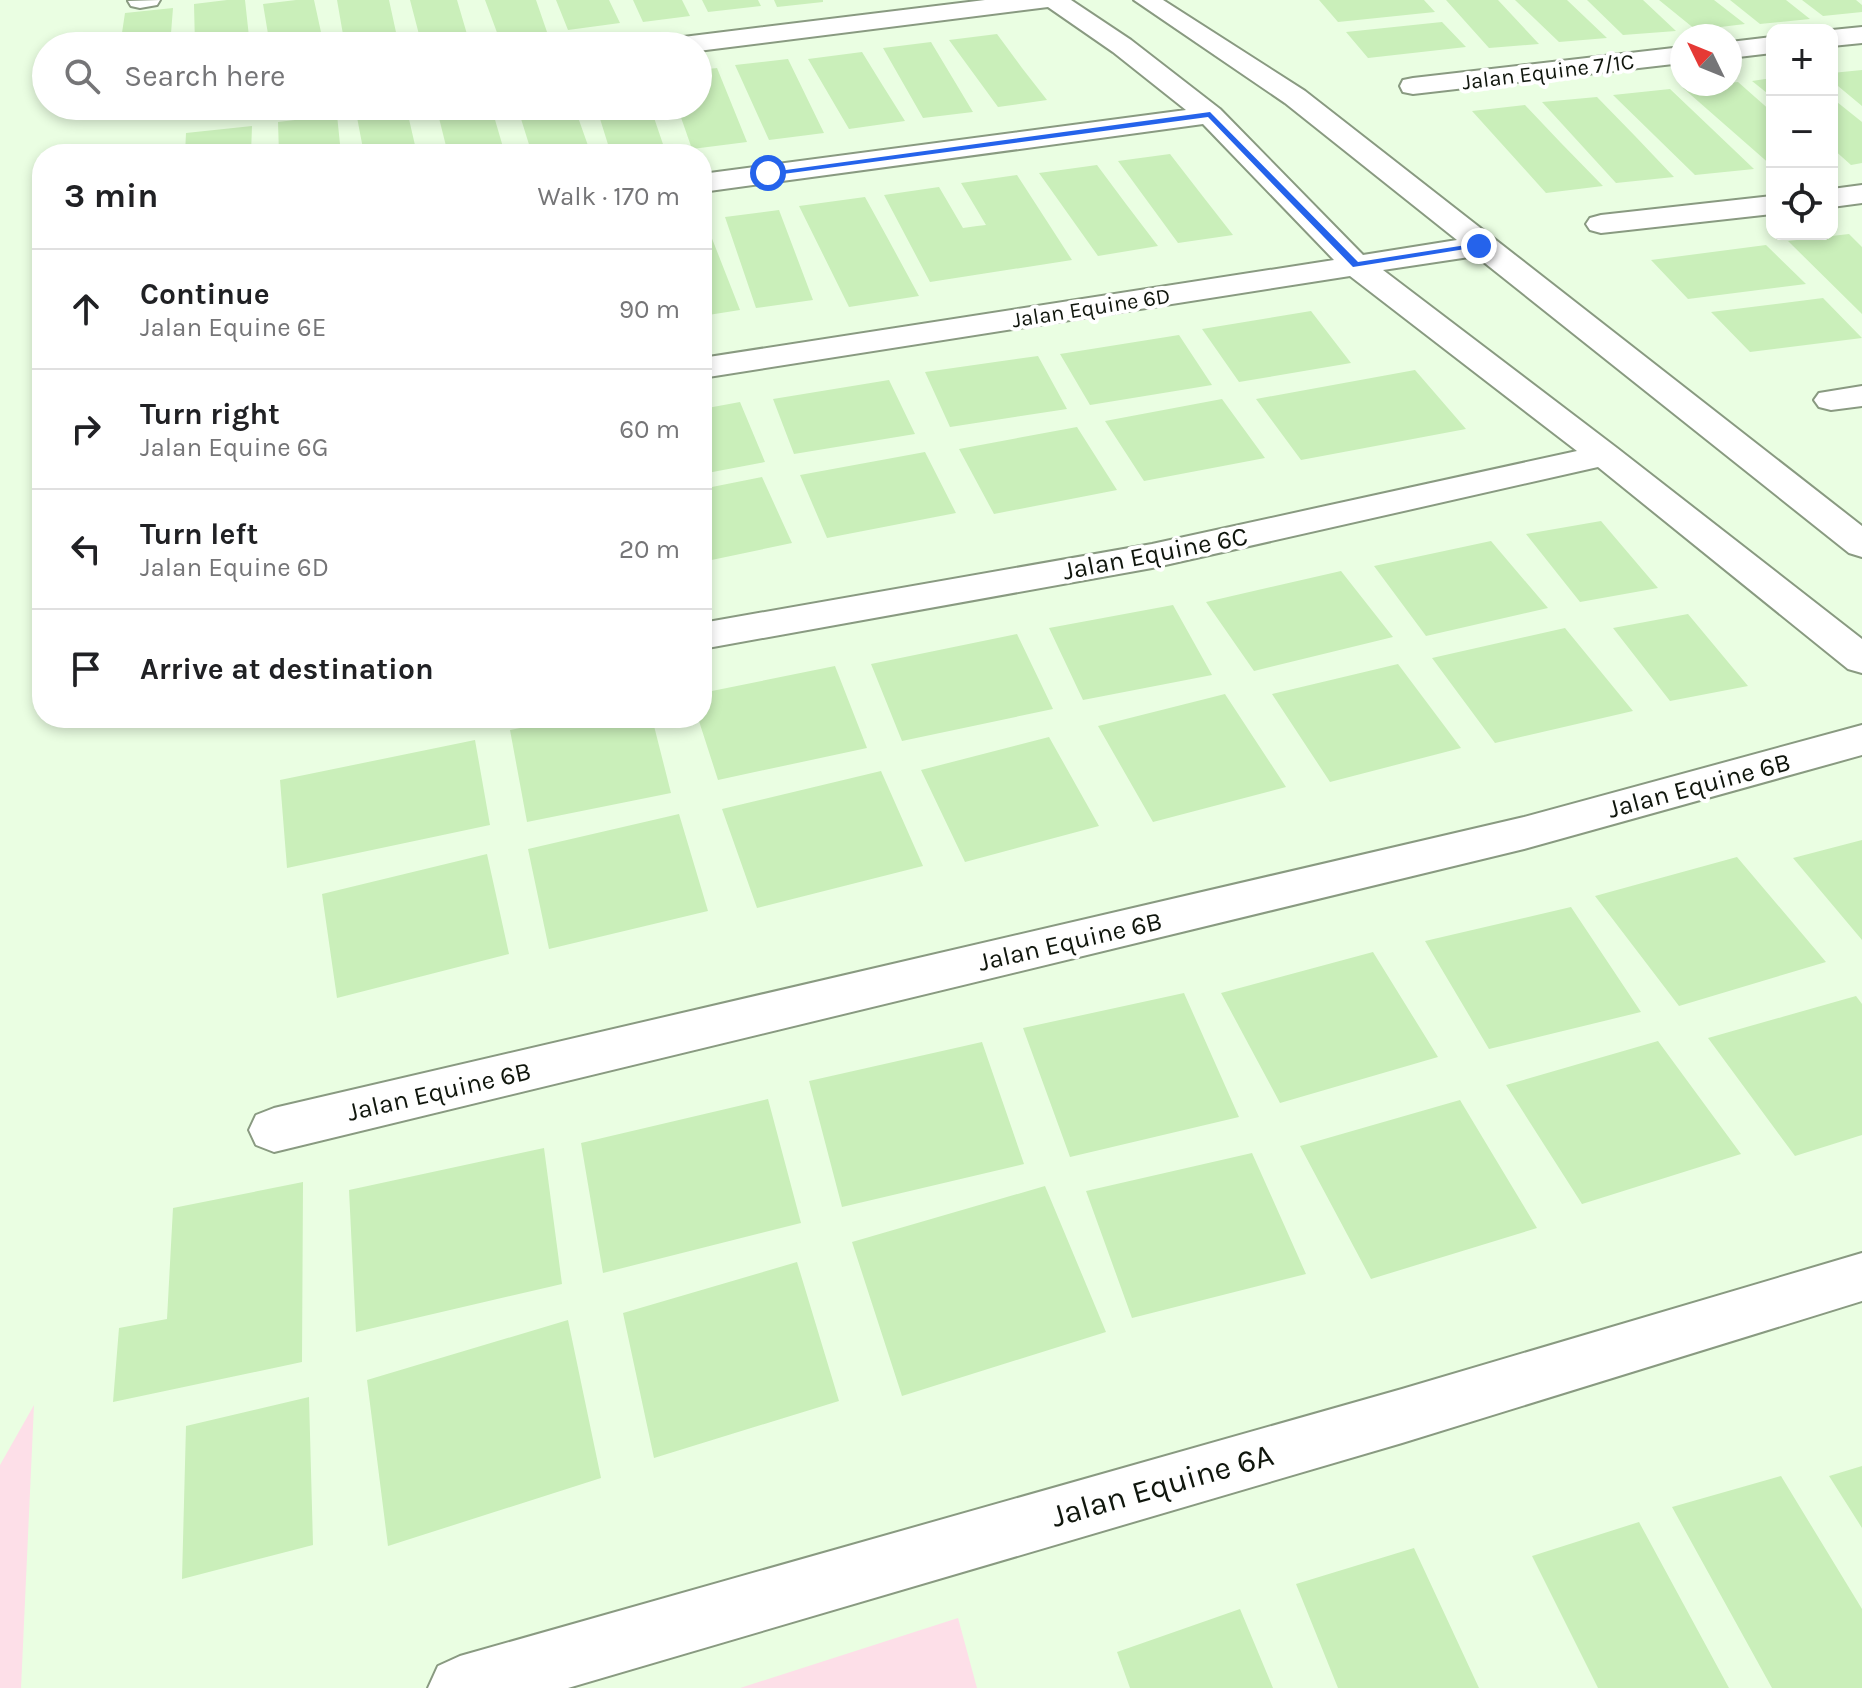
<!DOCTYPE html>
<meta charset="utf-8">
<style>
:root{--surface:#fff;--page:#f2f2f2;--text:#202124;--muted:#757577;--line:#e0e0e0}
body{margin:0;font-family:Karla,sans-serif;background:var(--page);color:var(--text)}
.controls{position:absolute;right:24px;top:24px;display:grid;overflow:hidden;border-radius:16px;box-shadow:0 4px 12px #0003}
.controls button{width:72px;height:72px;display:grid;place-items:center;padding:0;border:0;border-bottom:2px solid var(--line);background:var(--surface);color:var(--text);font:40px sans-serif}
.compass{position:absolute;left:1670px;top:24px;width:72px;height:72px;border-radius:50%;background:var(--surface);box-shadow:0 4px 12px #0003;rotate:313deg}
.stop{position:absolute;width:24px;height:24px;margin:-18px;border:6px solid #2563eb;border-radius:50%;background:#fff}
.stop.end{background:#2563eb;border-color:#fff;box-shadow:0 2px 8px #0008}
.list{margin:0;padding:0;list-style:none}
h2{display:flex;justify-content:space-between;align-items:center;height:104px;margin:0;padding:0 32px;font-size:34px}
h2 small{font-size:26px;font-weight:400;color:var(--muted)}
.list li{display:grid;grid-template-columns:52px 1fr auto;gap:24px;align-items:center;box-sizing:border-box;height:120px;padding:0 32px;border-top:2px solid var(--line)}
.list b{display:block;font-size:30px;white-space:nowrap}
.list p{margin:0;font-size:26px;white-space:nowrap;color:var(--muted)}
.list em{font-size:26px;font-style:normal;color:var(--muted)}
.icon{flex:none;width:44px;height:44px;fill:none;stroke:currentColor;stroke-width:2;stroke-linecap:round;stroke-linejoin:round}
.map{position:relative;flex:none;width:1862px;height:1688px;overflow:hidden}
.search{position:absolute;background:var(--surface);box-shadow:0 4px 12px #0003;left:32px;top:32px;width:680px;height:88px;display:flex;align-items:center;gap:20px;box-sizing:border-box;padding:0 28px;border-radius:44px;color:var(--muted);font-size:30px}
.panel{position:absolute;background:var(--surface);box-shadow:0 4px 12px #0003;left:32px;top:144px;width:680px;height:584px;border-radius:32px}
.map>svg:first-child{display:block}
.green{fill:#fddfe8}
.building{fill:#caefba}
.lines{fill:none;stroke-linecap:round;stroke-linejoin:round}
.minor-casing{stroke:#899a81;stroke-width:4}
.minor{fill:#fff;fill-rule:evenodd}
.route{fill:#2563eb}
.labels{text-anchor:middle;stroke-width:8;stroke-linejoin:round;paint-order:stroke}
.far-street-label{font-size:22px;fill:#10160d;stroke:#fff}
.street-label{font-size:26px;fill:#10160d;stroke:#fff}
.near-street-label{font-size:32px;fill:#10160d;stroke:#fff}
</style>
<div class="map">
<svg width="1862" height="1688" viewBox="0 0 1862 1688">
<rect width="100%" height="100%" fill="#eafee2"/>
<path class="green" d="M34,1405L21,1688H0V1465Z
M958,1618L977,1688H740Z"/>
<path class="building" d="M227,0H245L250,46H195L194,4Z
M296,0H314L324,46H270L263,4Z
M337,0H389L399,46H345Z
M410,0H457L469,41L422,46Z
M485,0H536L547,32L499,38Z
M556,0H609L620,23L568,30Z
M633,0H682L690,16L643,22Z
M702,0H758L761,6L708,12Z
M774,0H823V2L777,7Z
M1319,0H1424L1435,12L1338,22Z
M1446,0H1498L1539,44L1489,48Z
M1515,0H1567L1607,38L1559,42Z
M1587,0H1643L1676,31L1623,35Z
M1659,0H1714L1745,24L1696,30Z
M1730,0H1786L1810,19L1760,24Z
M1802,0H1856L1862,5V12L1823,16Z
M173,8L170,46H120L125,13Z
M1442,22L1466,47L1368,58L1346,32Z
M997,34L1022,68L1047,100L998,107L949,40Z
M931,42L973,112L923,118L883,48Z
M862,52L883,86L905,121L849,129L808,59Z
M788,59L824,133L769,140L735,65Z
M717,68L747,142L692,149L677,106H698V70Z
M1862,70V106L1832,81V73Z
M1772,78V97L1752,81Z
M1738,82L1772,112V166L1683,88Z
M1670,89L1711,128L1754,169L1695,175L1613,95Z
M1597,97L1635,136L1674,177L1616,183L1542,102Z
M1832,98L1862,122V163L1851,165L1832,148Z
M1525,105L1561,143L1603,186L1546,193L1472,111Z
M406,106L417,154H364L356,112Z
M436,106H491L505,154H448Z
M517,106H574L591,154H532Z
M596,106H650L666,153L611,154Z
M337,115L341,154H279L278,122Z
M252,126L251,154H185L186,133Z
M1170,154L1201,194L1233,235L1178,243L1118,161Z
M1097,165L1126,204L1158,246L1098,256L1039,173Z
M1017,175L1072,260L930,282L884,195L939,187L963,228L977,226L986,225L961,183Z
M865,197L887,237L919,296L849,307L799,206Z
M779,210L813,300L756,308L725,217Z
M702,213L740,310L702,316Z
M1849,234L1862,247V314L1788,241Z
M1766,245L1806,284L1688,299L1651,260Z
M1823,298L1862,338L1750,352L1711,312Z
M1311,311L1351,363L1239,382L1202,329Z
M1179,335L1212,385L1090,405L1060,354Z
M1038,356L1067,409L950,427L925,372Z
M1415,370L1466,429L1301,460L1256,399Z
M889,380L915,434L794,454L773,399Z
M1222,399L1265,458L1144,481L1105,421Z
M740,402L765,462L702,474V409Z
M1077,427L1117,490L994,514L959,449Z
M925,452L956,513L827,538L800,475Z
M762,477L792,543L702,562V489Z
M1601,521L1658,588L1580,602L1526,534Z
M1491,541L1548,608L1426,636L1374,566Z
M1341,571L1393,637L1254,671L1206,602Z
M1173,605L1212,675L1083,700L1049,628Z
M1688,614L1748,686L1670,701L1613,628Z
M1565,628L1633,711L1495,743L1432,658Z
M1017,634L1053,709L902,741L871,664Z
M1398,664L1461,748L1330,782L1272,694Z
M835,666L867,748L718,780L698,718H702V693Z
M1225,694L1286,787L1153,822L1098,726Z
M572,718H652L671,793L527,822L510,730Z
M1049,737L1099,826L965,862L921,770Z
M475,740L490,825L287,868L280,780Z
M881,771L923,866L757,908L722,809Z
M679,814L708,911L549,949L528,849Z
M1862,840V940L1793,858Z
M487,854L509,954L337,998L322,894Z
M1737,857L1826,962L1679,1006L1595,896Z
M1571,907L1641,1012L1489,1049L1425,941Z
M1373,952L1438,1057L1280,1103L1221,993Z
M1184,993L1239,1117L1070,1157L1023,1028Z
M1856,996L1862,1004V1135L1795,1156L1708,1038Z
M1658,1041L1741,1154L1582,1204L1506,1085Z
M982,1042L1024,1164L842,1207L809,1081Z
M768,1099L801,1223L603,1273L581,1143Z
M1460,1100L1537,1228L1371,1279L1300,1146Z
M544,1148L562,1284L356,1332L349,1190Z
M1252,1153L1306,1274L1132,1318L1086,1191Z
M303,1182L302,1362L113,1402L119,1328L167,1319L173,1208Z
M1045,1186L1106,1332L902,1396L852,1242Z
M797,1262L839,1401L654,1458L623,1313Z
M568,1320L601,1478L388,1546L367,1380Z
M309,1397L313,1545L182,1579L186,1426Z
M1862,1466V1528L1829,1476Z
M1781,1476L1862,1609V1688H1772L1672,1507Z
M1639,1522L1729,1688H1598L1532,1556Z
M1414,1548L1479,1688H1338L1296,1584Z
M1240,1609L1273,1688H1130L1117,1652Z"/>
<g class="lines">
<defs>
<path id="minor" d="M160,0L157,5L140,8L131,6L128,1Z
M985,0H1071L1131,40L1220,109L1363,255L1457,240L1285,103L1134,0H1163L1305,91L1862,526V557L1849,553L1476,256L1383,270L1617,448L1862,639V673L1848,669L1598,467L1152,568L702,649V623L1152,544L1577,451L1350,276L702,378V358L1334,260L1203,124L702,192V174L1186,110L1113,52L1048,7L698,51V46H662L666,40L675,38Z
M1862,27V43L1832,46V30Z
M1772,37V53L1730,58V42Z
M1682,47V63L1413,94L1403,92L1400,86L1403,80L1413,78Z
M161,106H201L197,112L173,116L163,114Z
M1862,185V203L1832,207V189Z
M1772,196V214L1601,233L1590,230L1586,224L1590,218L1601,215Z
M1862,386V406L1831,410L1819,407L1814,400L1819,393Z
M1862,725V755L1524,849L274,1152L256,1145L249,1130L256,1115L274,1108L1524,817Z
M1862,1253V1301L1402,1443L568,1688H428L438,1666L460,1656L1402,1389Z"/>
</defs>
<use href="#minor" class="minor-casing"/>
<use href="#minor" class="minor"/>
</g>
<path class="route" d="M1210,112L1358,262L1479,243L1484,246L1353,267L1208,117L768,176L764,173Z"/>
<g class="labels">
<g class="far-street-label">
<text transform="translate(1548 71) rotate(-7)" y="8">Jalan Equine 7/1C</text>
<text transform="translate(1091 307) rotate(-9)" y="8">Jalan Equine 6D</text>
</g>
<g class="street-label">
<text transform="translate(1155 553) rotate(-11)" y="9">Jalan Equine 6C</text>
<text transform="translate(1699 785) rotate(-15)" y="9">Jalan Equine 6B</text>
<text transform="translate(1070 941) rotate(-13)" y="9">Jalan Equine 6B</text>
<text transform="translate(439 1091) rotate(-13)" y="9">Jalan Equine 6B</text>
</g>
<g class="near-street-label">
<text transform="translate(1162 1485) rotate(-16)" y="11">Jalan Equine 6A</text>
</g>
</g>
</svg>
<div class="controls">
<button>+</button>
<button>−</button>
<button><svg class="icon" aria-label="locate" viewBox="0 0 24 24"><circle cx="12" cy="12" r="6"/><path d="M12 2v4M12 18v4M2 12h4M18 12h4"/></svg></button>
</div>
<svg class="compass" viewBox="-18 -18 36 36"><path d="M0-13l5 13h-10z" fill="#e53935"/><path d="M0 13l5-13h-10z" fill="#757577"/></svg>
<div class="stop" style="left:768px;top:173px"></div>
<div class="stop end" style="left:1479px;top:246px"></div>
<div class="search"><svg class="icon" aria-label="search" viewBox="0 0 24 24"><circle cx="10" cy="10" r="6"/><path d="M15 15l6 6"/></svg>Search here</div>
<section class="panel">
<h2>3 min<small>Walk · 170 m</small></h2>
<ul class="list">
<li><svg class="icon" aria-label="ahead" viewBox="0 0 24 24"><path d="M12 20V5M6 11l6-6 6 6"/></svg><div><b>Continue</b><p>Jalan Equine 6E</p></div><em>90 m</em></li>
<li><svg class="icon" aria-label="right" viewBox="0 0 24 24"><path d="M7 20v-9h11M14 6l5 5-5 5"/></svg><div><b>Turn right</b><p>Jalan Equine 6G</p></div><em>60 m</em></li>
<li><svg class="icon" aria-label="left" viewBox="0 0 24 24"><path d="M17 20v-9H6M10 6l-5 5 5 5"/></svg><div><b>Turn left</b><p>Jalan Equine 6D</p></div><em>20 m</em></li>
<li><svg class="icon" aria-label="arrive" viewBox="0 0 24 24"><path d="M6 21V4h12l-3 4 3 4H6"/></svg><div><b>Arrive at destination</b></div></li>
</ul>
</section>
</div>
